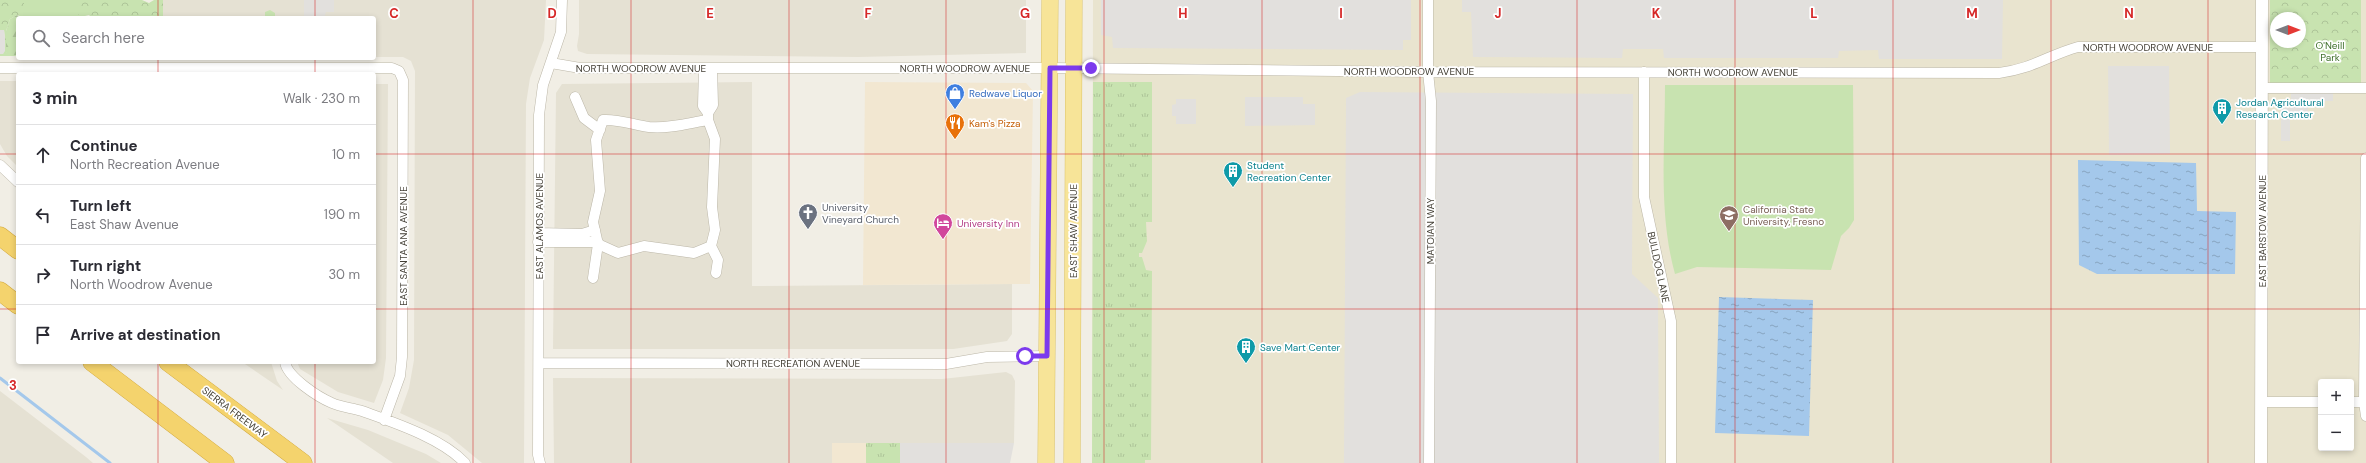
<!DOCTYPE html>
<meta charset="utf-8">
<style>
:root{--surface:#fff;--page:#f2f2f3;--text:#2b2b33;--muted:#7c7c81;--line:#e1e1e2}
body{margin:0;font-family:"DM Sans",sans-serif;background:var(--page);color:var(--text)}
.controls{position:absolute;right:12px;bottom:12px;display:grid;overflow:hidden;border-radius:4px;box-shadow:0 2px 6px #0003}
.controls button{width:36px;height:36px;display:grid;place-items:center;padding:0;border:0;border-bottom:1px solid var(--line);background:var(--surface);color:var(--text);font:20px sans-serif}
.compass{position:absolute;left:2270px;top:12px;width:36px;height:36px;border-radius:50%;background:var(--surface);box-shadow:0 2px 6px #0003;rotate:90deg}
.stop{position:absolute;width:12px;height:12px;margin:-9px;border:3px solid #7c3aed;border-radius:50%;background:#fff}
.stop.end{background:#7c3aed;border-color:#fff;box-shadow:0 1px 4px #0008}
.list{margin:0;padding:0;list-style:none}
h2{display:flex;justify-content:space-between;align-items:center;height:52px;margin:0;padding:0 16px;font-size:17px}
h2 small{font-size:13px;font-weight:400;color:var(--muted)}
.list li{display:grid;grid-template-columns:26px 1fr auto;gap:12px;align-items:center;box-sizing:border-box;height:60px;padding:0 16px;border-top:1px solid var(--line)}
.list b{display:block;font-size:15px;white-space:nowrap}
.list p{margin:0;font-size:13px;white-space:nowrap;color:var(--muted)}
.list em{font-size:13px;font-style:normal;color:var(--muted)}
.icon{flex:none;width:22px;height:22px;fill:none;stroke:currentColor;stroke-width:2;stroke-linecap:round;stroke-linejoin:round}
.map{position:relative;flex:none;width:2366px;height:463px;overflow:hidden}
.search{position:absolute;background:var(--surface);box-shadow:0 2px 6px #0003;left:16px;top:16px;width:360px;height:44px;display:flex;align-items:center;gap:10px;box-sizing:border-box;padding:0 14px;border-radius:4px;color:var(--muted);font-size:15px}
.panel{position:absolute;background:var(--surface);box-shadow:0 2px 6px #0003;left:16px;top:72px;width:360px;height:292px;border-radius:4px}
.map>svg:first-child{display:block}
.residential{fill:#e5e1d3}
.commercial{fill:#f2e7d1}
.education{fill:#e9e4cf;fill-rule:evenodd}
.grass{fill:url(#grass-tufts)}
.forest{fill:url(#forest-firs)}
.park{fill:url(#park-crowns);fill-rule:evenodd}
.pitch{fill:#c8e3b0}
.parking{fill:#e2e0dd}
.water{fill:url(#water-ripples)}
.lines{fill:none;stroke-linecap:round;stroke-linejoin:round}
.stream{stroke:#a4c8eb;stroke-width:3}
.minor-casing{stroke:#bcb7a8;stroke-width:11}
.tertiary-casing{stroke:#bcb7a8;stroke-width:13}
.primary-casing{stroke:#dbc369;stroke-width:17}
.motorway-casing{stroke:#d2a83e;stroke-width:19}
.minor{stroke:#fff;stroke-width:10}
.tertiary{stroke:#fff;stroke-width:12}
.primary{stroke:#f7e498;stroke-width:16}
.motorway{stroke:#f4d36d;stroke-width:18}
.route{stroke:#7c3aed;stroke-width:5}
.grid{fill:none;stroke:#d62828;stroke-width:1;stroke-opacity:0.55}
.labels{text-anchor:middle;stroke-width:3.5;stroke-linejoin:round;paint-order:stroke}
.park-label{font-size:10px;fill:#40702c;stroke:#fff}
.street-label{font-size:10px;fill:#433f35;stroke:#fff}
.shop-label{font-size:10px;fill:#366cbe;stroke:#fff;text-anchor:start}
.culture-label{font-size:10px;fill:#0d838f;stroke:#fff;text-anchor:start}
.food-label{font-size:10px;fill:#c56008;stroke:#fff;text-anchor:start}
.worship-label{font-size:10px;fill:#5b616d;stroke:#fff;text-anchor:start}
.education-label{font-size:10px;fill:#785e54;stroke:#fff;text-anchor:start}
.hotel-label{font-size:10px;fill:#b23c85;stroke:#fff;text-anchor:start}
.grid-label{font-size:13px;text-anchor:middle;font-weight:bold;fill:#d62828;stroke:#fff;stroke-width:3.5;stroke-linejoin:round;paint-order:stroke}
</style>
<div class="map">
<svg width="2366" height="463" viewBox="0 0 2366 463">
<defs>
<pattern id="grass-tufts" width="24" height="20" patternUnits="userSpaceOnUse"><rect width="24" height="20" fill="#c8e3b0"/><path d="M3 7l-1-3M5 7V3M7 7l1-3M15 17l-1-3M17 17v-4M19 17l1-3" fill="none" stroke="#adc498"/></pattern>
<pattern id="forest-firs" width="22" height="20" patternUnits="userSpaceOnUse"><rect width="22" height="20" fill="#c8e3b0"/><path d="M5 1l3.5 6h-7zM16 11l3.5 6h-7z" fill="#adc498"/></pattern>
<pattern id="park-crowns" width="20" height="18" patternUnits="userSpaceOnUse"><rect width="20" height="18" fill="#c8e3b0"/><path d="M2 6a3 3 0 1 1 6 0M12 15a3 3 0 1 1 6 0" fill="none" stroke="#adc498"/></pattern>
<pattern id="water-ripples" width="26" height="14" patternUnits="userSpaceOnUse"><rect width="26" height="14" fill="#a4c8eb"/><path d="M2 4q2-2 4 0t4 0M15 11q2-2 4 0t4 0" fill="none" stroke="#87a4bf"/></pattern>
</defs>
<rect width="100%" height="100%" fill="#f1eee5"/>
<path class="residential" d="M163,0H546L544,40L530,78L526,104L524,463H482L448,435L400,413L409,388L414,360L415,71L411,61L403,57H374V18H163Z
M579,0H1026V53L858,57L587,54L578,51L577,46L579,34Z
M0,81H18V167L7,156L0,144Z
M752,82V286L1012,284V334L1007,341L953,349H553L556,93L562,84Z
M374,84H388L386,358L383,380L374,403L338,392L300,369L297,362H374Z
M242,362H271L277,381L283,390Z
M1006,372L1012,375L1015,381L1014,443H833L832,463H554L553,378L942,379Z
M0,391L86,457L93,463H0Z
M327,418L368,430L426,454L441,463H393Z"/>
<path class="commercial" d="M865,82L1026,83L1033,91L1030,284L863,285Z
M832,443H866V463H832Z"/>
<path class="education" d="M1093,0H2366V463H1092ZM2276,18H2300V42H2276ZM2321,382H2351V448H2321Z"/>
<path class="grass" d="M1093,82H1152V222H1146L1147,241L1142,253H1139V257H1142L1146,270L1152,271L1151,460H1145V463H1092Z
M866,443H900V463H866Z"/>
<path class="forest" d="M270,10L275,13V18H265V12Z
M17,15L21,18H18V55H8L6,52V31L10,19Z"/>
<path class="park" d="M0,0H24V18L17,15L10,19L6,31V52L18,56H0V54H3L5,39L4,30H0Z
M78,0H142L149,3L154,0H163V18H92L89,15L77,18Z
M2270,0H2361V84H2270ZM2276,18H2300V42H2276Z"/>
<path class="pitch" d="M24,0H78V17L24,18Z
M1665,85H1853L1854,220L1849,228L1841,236L1831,270L1697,267L1675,274C1658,213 1665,147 1665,85Z"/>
<path class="parking" d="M304,0H334V12H326L324,18H304Z
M1101,0H1411V40H1403V50L1113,48L1112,37L1101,35Z
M1462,0H2003L2002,59H1879L1878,50L1839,51L1838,58H1664L1663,49H1623L1622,58L1473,57L1471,12H1462Z
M0,30H4L5,38V51L3,54H0Z
M2108,66H2169L2170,154L2109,155Z
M1360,92L1633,94L1632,274L1658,298L1659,463H1344L1346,98Z
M2291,92H2333V101H2308V119H2290V141H2281V108H2291Z
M1245,97H1303V104H1315V125L1245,126Z
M1176,99H1196V124H1176V116H1172V105L1176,104Z
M900,443H1014L1010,463H900Z"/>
<path class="water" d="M2078,160L2196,163L2197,211L2236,212L2235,274H2097L2079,265Z
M1719,297L1813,300L1809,436L1715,433Z"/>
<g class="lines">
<path class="stream" d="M0,378L110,463"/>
<defs>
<path id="minor" d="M1428,0V72L1431,101L1429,463
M551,63L580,68H1050L1428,72L1999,73C2032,69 2049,55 2078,47H2262
M0,68H392L399,71L403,80L402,357L400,376L384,420
M704,68L703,106L708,113L713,105L712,68
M1644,72V197L1671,321V463
M2262,88H2366
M575,97L584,118L600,130
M708,113V120L715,139L712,207L715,230L711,246L694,253L644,246L618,253L598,244L593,222L600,191L596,140L603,120C620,119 633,125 649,127C669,129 689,123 708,120
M2366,158L2364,402L2366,416
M0,165L18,182
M538,233L582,234L595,230
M538,242H598
M711,246L718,260L716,273
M593,278L598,244
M285,362C287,377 318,397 332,403C341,407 352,408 362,411C395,423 441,438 465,463
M539,363L946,364L987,357L1047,356
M2261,402H2321
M2351,402H2366
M540,463L538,455L539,115L543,85L561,32L562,0"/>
<path id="tertiary" d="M2261,463L2262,0"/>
<path id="primary" d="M1046,463L1050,0
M1072,463L1074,0"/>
<path id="motorway" d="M0,236L18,250
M0,291L18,305
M92,362L225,463
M168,362L303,463"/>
</defs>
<use href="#minor" class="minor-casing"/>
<use href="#tertiary" class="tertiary-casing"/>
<use href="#primary" class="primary-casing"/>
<use href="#motorway" class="motorway-casing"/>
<use href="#minor" class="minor"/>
<use href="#tertiary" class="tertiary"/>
<use href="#primary" class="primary"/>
<use href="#motorway" class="motorway"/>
</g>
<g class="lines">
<path class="route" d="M1025,356H1047L1050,68H1091"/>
</g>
<path class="grid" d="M158,0V18M315,0V18M473,0V463M631,0V463M789,0V463M946,0V463M1104,0V463M1262,0V463M1420,0V463M1577,0V463M1735,0V463M1893,0V463M2051,0V463M2208,0V463M158,58V74M315,58V74M0,154H18M374,154H2366M0,309H18M374,309H2366M158,362V463M315,362V463"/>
<defs>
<symbol id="shop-pin" viewBox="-11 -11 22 30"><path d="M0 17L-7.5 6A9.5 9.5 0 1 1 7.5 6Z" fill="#3f7fe0" stroke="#fff"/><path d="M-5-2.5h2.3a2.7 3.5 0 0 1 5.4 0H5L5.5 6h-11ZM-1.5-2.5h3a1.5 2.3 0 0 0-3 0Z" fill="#fff"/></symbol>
<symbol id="building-pin" viewBox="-11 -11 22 30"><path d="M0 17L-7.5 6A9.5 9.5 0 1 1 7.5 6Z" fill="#0f9aa8" stroke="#fff"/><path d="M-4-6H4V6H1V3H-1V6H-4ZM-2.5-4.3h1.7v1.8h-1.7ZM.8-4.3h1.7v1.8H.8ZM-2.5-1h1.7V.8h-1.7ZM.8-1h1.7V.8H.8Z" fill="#fff"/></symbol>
<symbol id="restaurant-pin" viewBox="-11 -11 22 30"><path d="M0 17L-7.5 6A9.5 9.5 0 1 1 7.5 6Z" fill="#e8710a" stroke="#fff"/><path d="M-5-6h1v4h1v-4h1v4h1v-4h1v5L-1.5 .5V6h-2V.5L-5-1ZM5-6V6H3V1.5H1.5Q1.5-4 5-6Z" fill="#fff"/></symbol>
<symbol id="church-pin" viewBox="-11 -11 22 30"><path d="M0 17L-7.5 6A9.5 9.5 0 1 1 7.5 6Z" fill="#6b7280" stroke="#fff"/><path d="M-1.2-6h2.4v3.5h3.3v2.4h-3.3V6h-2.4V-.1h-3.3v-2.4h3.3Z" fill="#fff"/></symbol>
<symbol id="university-pin" viewBox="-11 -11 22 30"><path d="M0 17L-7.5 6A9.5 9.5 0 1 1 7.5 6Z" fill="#8d6e63" stroke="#fff"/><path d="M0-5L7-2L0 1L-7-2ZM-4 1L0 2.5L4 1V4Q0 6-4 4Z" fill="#fff"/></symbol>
<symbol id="hotel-pin" viewBox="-11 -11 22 30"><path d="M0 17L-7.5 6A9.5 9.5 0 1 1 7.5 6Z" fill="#d1479c" stroke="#fff"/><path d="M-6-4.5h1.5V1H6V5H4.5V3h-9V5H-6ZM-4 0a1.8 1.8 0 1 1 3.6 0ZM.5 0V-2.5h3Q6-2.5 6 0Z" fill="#fff"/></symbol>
</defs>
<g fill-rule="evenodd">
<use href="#shop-pin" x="944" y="82" width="22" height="30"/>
<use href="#building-pin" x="2211" y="97" width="22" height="30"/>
<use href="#restaurant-pin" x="944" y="112" width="22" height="30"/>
<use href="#building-pin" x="1222" y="160" width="22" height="30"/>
<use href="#church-pin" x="797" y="202" width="22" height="30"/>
<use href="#university-pin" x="1718" y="204" width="22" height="30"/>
<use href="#hotel-pin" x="932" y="212" width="22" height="30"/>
<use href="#building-pin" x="1235" y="336" width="22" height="30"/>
</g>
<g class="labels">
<g class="park-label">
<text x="2330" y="49">O'Neill<tspan x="2330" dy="12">Park</tspan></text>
</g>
<g class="street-label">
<text x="2148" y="51">NORTH WOODROW AVENUE</text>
<text x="641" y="72">NORTH WOODROW AVENUE</text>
<text x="965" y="72">NORTH WOODROW AVENUE</text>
<text x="1409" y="75">NORTH WOODROW AVENUE</text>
<text x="1733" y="76">NORTH WOODROW AVENUE</text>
<text transform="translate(539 226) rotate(-90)" y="4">EAST ALAMOS AVENUE</text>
<text transform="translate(1073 231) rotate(-90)" y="4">EAST SHAW AVENUE</text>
<text transform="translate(1430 231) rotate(-90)" y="4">MATOIAN WAY</text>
<text transform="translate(2262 231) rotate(-90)" y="4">EAST BARSTOW AVENUE</text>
<text transform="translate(403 246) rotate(-90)" y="4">EAST SANTA ANA AVENUE</text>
<text transform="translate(1659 267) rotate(78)" y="4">BULLDOG LANE</text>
<text x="793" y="367">NORTH RECREATION AVENUE</text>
<text transform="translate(235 412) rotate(37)" y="4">SIERRA FREEWAY</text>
</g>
<g class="shop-label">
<text x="969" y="97">Redwave Liquor</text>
</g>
<g class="culture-label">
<text x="2236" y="106">Jordan Agricultural<tspan x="2236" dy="12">Research Center</tspan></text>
<text x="1247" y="169">Student<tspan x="1247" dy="12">Recreation Center</tspan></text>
<text x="1260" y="351">Save Mart Center</text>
</g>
<g class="food-label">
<text x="969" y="127">Kam's Pizza</text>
</g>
<g class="worship-label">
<text x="822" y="211">University<tspan x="822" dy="12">Vineyard Church</tspan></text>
</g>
<g class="education-label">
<text x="1743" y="213">California State<tspan x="1743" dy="12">University, Fresno</tspan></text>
</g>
<g class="hotel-label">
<text x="957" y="227">University Inn</text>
</g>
</g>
<g class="grid-label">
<text x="394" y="18">C</text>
<text x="552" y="18">D</text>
<text x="710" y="18">E</text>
<text x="868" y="18">F</text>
<text x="1025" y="18">G</text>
<text x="1183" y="18">H</text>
<text x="1341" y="18">I</text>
<text x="1498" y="18">J</text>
<text x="1656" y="18">K</text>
<text x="1814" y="18">L</text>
<text x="1972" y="18">M</text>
<text x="2129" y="18">N</text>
<text x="13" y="390">3</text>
</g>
</svg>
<div class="controls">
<button>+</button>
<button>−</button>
</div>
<svg class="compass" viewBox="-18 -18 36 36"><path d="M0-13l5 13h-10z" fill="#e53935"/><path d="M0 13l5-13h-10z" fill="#7c7c81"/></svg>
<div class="stop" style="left:1025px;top:356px"></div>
<div class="stop end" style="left:1091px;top:68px"></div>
<div class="search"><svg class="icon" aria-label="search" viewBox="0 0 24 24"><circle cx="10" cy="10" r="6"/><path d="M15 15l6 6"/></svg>Search here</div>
<section class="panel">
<h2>3 min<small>Walk · 230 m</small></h2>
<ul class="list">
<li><svg class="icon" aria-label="ahead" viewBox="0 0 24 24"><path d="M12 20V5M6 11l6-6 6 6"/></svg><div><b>Continue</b><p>North Recreation Avenue</p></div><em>10 m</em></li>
<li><svg class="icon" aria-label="left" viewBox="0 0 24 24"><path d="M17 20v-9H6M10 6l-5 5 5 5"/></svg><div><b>Turn left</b><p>East Shaw Avenue</p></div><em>190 m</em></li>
<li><svg class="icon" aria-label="right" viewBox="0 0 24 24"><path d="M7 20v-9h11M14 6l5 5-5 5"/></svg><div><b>Turn right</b><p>North Woodrow Avenue</p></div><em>30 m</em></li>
<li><svg class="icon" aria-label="arrive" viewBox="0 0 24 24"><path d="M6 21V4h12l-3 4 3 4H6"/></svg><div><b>Arrive at destination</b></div></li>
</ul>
</section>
</div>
